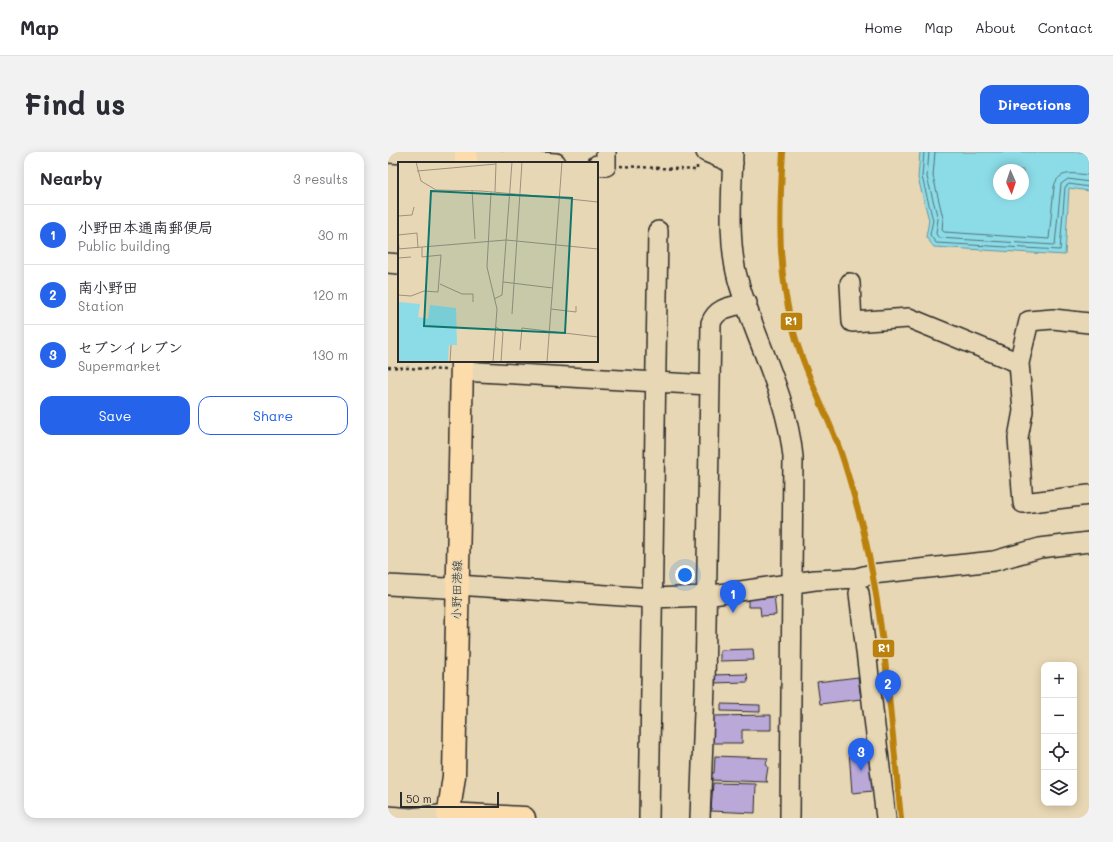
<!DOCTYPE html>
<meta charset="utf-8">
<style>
:root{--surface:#fff;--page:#f2f2f3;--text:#2b2b33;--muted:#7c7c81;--line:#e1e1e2;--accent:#2563eb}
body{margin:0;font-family:Mali,"Klee One",sans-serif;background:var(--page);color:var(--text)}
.controls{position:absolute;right:12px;bottom:12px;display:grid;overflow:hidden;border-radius:8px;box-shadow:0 2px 10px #0003}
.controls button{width:36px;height:36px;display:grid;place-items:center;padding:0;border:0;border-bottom:1px solid var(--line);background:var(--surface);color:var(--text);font:20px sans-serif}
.compass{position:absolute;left:605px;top:12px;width:36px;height:36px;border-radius:50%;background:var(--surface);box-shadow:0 2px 10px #0003;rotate:177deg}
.scale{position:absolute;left:12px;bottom:10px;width:99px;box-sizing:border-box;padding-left:4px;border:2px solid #2b2b2b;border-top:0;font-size:11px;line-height:14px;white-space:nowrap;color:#2b2b2b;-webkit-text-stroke:3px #e8d7b4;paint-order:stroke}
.you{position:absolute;left:297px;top:423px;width:14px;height:14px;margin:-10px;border:3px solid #fff;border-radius:50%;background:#1a73e8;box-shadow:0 0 0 6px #1a73e833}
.badge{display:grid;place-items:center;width:26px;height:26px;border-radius:50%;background:var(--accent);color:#fff;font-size:13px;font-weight:700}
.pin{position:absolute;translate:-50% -33px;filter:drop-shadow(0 1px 2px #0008)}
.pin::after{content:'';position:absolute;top:21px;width:14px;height:12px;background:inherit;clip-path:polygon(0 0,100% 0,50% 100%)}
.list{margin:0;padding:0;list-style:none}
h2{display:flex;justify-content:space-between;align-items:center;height:52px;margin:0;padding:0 16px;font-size:17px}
h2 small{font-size:13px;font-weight:400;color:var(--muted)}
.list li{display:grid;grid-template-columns:26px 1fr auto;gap:12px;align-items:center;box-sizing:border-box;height:60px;padding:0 16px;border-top:1px solid var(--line)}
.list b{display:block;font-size:15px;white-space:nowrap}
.list p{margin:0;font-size:13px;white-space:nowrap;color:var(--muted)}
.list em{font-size:13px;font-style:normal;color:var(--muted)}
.actions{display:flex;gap:8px;padding:12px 16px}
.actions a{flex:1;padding:9px 0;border:1px solid var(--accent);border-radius:12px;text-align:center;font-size:14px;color:var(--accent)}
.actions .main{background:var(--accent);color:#fff}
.icon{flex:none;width:22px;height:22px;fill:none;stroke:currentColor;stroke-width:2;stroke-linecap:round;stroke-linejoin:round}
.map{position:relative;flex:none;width:701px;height:666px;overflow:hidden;border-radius:12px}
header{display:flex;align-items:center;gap:24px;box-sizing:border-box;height:56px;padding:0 20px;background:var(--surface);border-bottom:1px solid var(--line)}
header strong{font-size:19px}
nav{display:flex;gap:22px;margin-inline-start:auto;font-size:14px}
.intro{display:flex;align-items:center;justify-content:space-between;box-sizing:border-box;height:96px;padding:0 24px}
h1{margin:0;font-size:28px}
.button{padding:10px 18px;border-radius:12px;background:var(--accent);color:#fff;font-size:14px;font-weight:700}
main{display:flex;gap:24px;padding:0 24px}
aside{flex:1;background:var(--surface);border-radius:12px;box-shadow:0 2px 10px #0003}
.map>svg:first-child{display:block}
.water{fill:#8cdce8;stroke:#65959c;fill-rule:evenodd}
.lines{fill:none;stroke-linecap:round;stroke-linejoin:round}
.shore{stroke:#527277;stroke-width:1}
.building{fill:#b9a8d8;stroke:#2b2b2b}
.minor-casing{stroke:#2b2b2b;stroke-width:22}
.major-casing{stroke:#2b2b2b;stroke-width:25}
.path{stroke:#2b2b2b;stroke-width:2.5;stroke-dasharray:3 3;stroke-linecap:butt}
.minor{stroke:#e8d7b4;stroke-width:19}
.major{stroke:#fddcac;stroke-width:22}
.rail-1-casing{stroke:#e8d7b4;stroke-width:9}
.rail-1{stroke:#ba810d;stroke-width:6}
.labels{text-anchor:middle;stroke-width:3;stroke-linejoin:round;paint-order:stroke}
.street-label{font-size:12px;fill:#2b2b2b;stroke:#e8d7b4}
.inset-road{fill:none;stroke:#9c927d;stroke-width:1}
.view{fill:#0f766e;fill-opacity:0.15;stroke:#0f766e;stroke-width:2}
.inset-edge{fill:none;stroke:#2b2b2b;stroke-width:2}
.line-badge{stroke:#e8d7b4;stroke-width:1.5}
.badge-label{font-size:11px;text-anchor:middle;font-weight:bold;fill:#fff}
</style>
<header>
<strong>Map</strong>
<nav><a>Home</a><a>Map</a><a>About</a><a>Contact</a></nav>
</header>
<div class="intro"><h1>Find us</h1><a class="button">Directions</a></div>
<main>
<aside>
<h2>Nearby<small>3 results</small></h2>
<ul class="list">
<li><span class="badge">1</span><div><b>小野田本通南郵便局</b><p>Public building</p></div><em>30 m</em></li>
<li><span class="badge">2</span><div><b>南小野田</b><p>Station</p></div><em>120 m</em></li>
<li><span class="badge">3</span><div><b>セブンイレブン</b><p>Supermarket</p></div><em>130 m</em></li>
</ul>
<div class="actions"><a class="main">Save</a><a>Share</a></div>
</aside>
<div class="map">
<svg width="701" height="666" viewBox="0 0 701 666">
<rect width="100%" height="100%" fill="#e8d7b4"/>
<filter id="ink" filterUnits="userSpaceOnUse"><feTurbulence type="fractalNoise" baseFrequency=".025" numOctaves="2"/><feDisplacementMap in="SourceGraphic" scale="8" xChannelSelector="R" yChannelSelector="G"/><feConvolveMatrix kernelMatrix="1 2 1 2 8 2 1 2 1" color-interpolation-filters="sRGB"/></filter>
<g filter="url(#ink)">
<path class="water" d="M532,0H701V39L681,36L677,103L546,95L538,85L541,68L530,26ZM611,18H635V42H611Z"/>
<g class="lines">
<path class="shore" d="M536,0L534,25L545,68L542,83L548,91L672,98L677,35L681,32L701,35
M541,0L539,25L550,67L548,82L551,86L667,93L673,32L680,27L701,30
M547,0L545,24L555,66L554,78L556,80L661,87L666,35C670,17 687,22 701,23"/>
</g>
<path class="building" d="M360,441H386L388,463L373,464L372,455H360Z
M365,497L366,508L332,509V498Z
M359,522L360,530L323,531V523Z
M470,525L473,547L432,552L429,530Z
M333,552L372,553V560L333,559Z
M383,563V578H354V591H323V564Z
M482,598L485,639L464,641L461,599Z
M327,604L380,606L378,612L380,615L378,628L380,630L322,628V621H326Z
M325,631L368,632L367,661L323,659Z"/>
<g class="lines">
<defs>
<path id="minor" d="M318,0L345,11
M345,0C344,41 339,88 350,128C367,188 399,242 405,305L402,666
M0,1L168,11
M209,13L218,14V0
M0,111L11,112
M462,131L464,170L521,166L631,211
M701,171L665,167L641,169L631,211L635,259L630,286L635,351L701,343
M74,219L321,233
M0,433L58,436L69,433L264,446L318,444L427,428L469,426L484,422L606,409L652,396L701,390
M471,441L498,666
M0,664L23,666L60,662
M261,666L270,79
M312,666L317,534L323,171C329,155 343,155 359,151"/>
<path id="major" d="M78,11V0
M60,662L136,666
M60,666L66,624L74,209"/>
</defs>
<use href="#minor" class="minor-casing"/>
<use href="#major" class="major-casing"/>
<path class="path" d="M232,14L309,18V13
M0,215L57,218"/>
<use href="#minor" class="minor"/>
<use href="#major" class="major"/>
<defs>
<path id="rail-1" d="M395,0C391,62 389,124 407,184C418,223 438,260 452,298C461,324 468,351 475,377C497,469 503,572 513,666"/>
</defs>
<use href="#rail-1" class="rail-1-casing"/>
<use href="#rail-1" class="rail-1"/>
</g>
</g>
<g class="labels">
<g class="street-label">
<text transform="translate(69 438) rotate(-89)" y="4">小野田港線</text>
</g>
</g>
<g transform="translate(10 10)">
<rect width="200" height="200" fill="#e8d7b4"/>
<path d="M0,140L22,142L20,155L30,157L32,143L58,146L59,183H51L50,200H0Z" fill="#8cdce8"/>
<path class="inset-road" d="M18,0L23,19L38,28L83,29L162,36M19,9L98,2M74,28L77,77M93,30L89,105L99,147L95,200M97,30L98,1M162,36L200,40M0,54L14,53L16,45M0,73L19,71L20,86M0,75L1,87M0,87L108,78L200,87M0,96L13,95M105,120L155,126M42,122L64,132H75V140M0,133L13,134L26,129L40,130L43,93L24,95V85M96,137L104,133L114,0M153,147L178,150V144M114,152L124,0M98,165L105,170L103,200M122,188L124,166L200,175M52,200L53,183M149,200L164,0"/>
<path class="view" d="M33,29L174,36L167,171L26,164Z"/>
<rect width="200" height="200" class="inset-edge"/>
</g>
<g class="line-badge">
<rect x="392" y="160" width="23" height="19" rx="4" fill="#ba810d"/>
<rect x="484" y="487" width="23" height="19" rx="4" fill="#ba810d"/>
</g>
<g class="badge-label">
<text x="403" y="173">R1</text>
<text x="496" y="500">R1</text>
</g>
</svg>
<div class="controls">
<button>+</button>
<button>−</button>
<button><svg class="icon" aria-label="locate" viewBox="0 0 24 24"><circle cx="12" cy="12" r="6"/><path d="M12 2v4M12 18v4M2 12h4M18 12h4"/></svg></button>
<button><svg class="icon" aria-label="layers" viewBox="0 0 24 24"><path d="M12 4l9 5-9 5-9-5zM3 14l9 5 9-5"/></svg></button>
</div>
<svg class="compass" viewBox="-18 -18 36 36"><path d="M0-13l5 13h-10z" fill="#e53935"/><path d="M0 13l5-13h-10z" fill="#7c7c81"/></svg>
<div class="scale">50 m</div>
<div class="you"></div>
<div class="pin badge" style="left:345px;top:461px">1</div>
<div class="pin badge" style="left:500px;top:551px">2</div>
<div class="pin badge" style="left:473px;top:619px">3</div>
</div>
</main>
